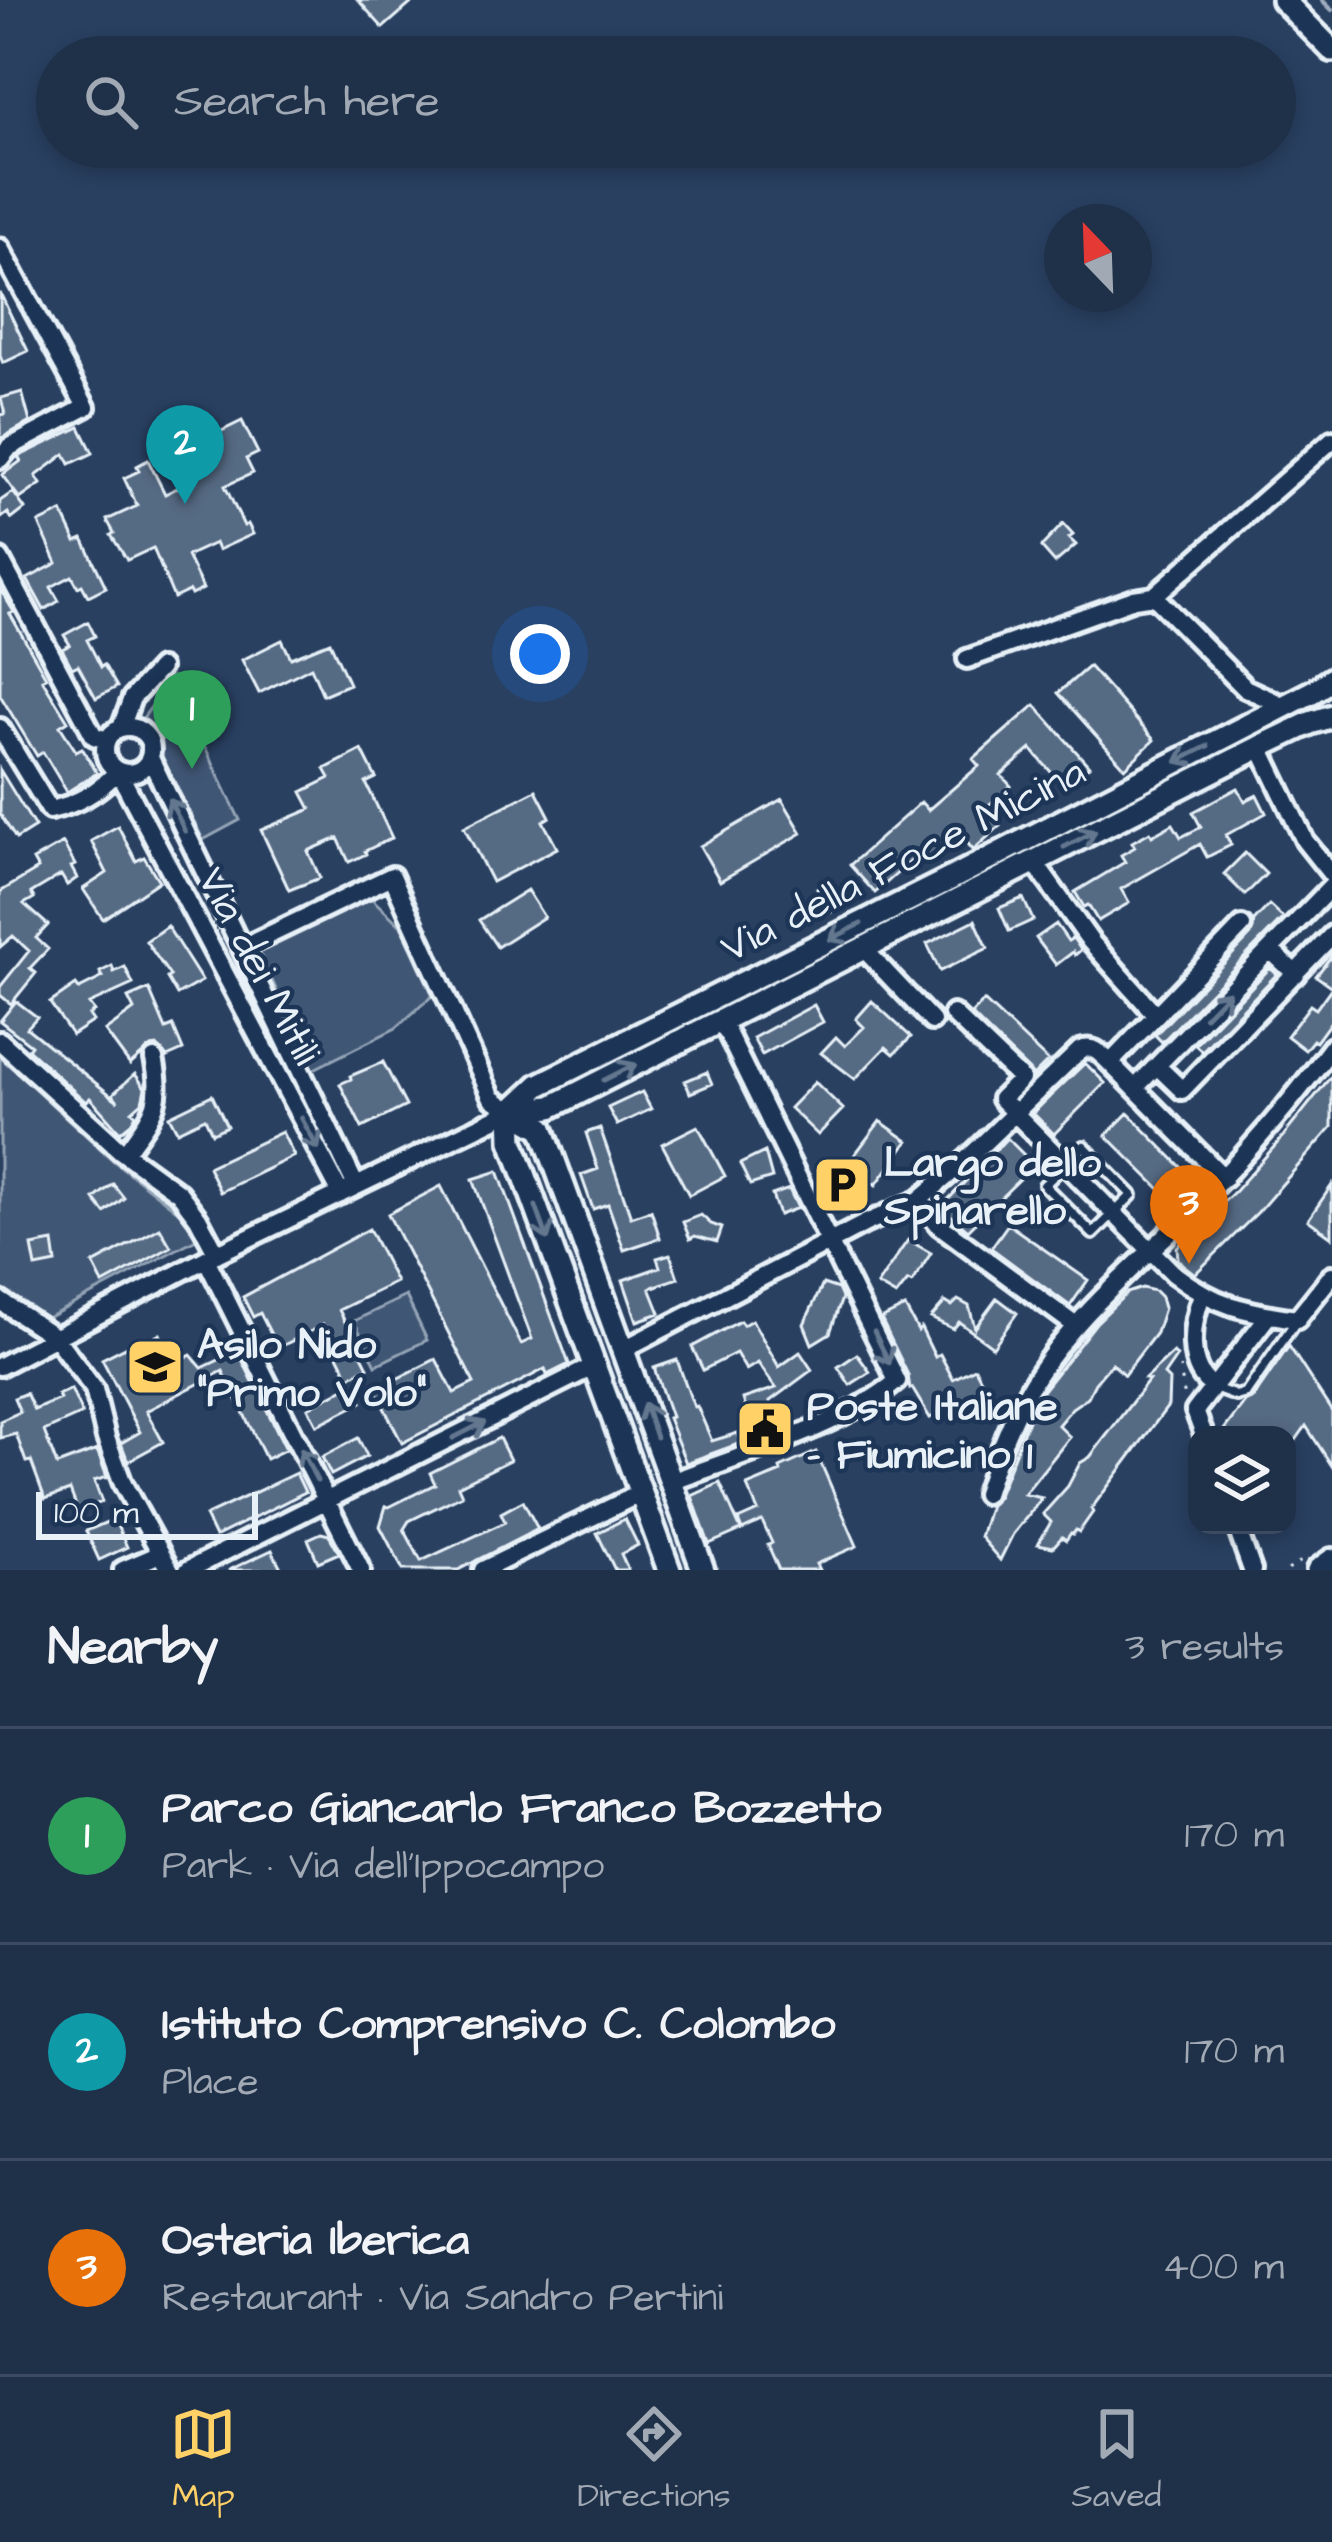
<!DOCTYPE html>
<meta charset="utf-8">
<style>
:root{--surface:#1f3049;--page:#273850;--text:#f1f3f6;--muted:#a1a9b4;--line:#3c4b61;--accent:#ffd166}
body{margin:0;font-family:"Architects Daughter",sans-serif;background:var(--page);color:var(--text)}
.controls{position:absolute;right:36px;bottom:36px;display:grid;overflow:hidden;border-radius:24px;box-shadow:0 6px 18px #0003}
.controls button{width:108px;height:108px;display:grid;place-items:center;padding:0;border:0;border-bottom:3px solid var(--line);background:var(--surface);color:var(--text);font:60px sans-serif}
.compass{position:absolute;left:1044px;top:204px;width:108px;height:108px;border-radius:50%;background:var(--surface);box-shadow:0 6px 18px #0003;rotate:337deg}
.scale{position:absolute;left:36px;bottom:30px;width:222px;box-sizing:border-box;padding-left:12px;border:6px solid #e8f1f8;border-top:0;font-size:33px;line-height:42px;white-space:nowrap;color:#e8f1f8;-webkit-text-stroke:9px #1d3557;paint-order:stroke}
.you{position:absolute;left:540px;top:654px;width:42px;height:42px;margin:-30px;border:9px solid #fff;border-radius:50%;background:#1a73e8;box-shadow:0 0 0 18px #1a73e833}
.badge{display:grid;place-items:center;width:78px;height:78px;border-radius:50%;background:var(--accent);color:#fff;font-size:39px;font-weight:700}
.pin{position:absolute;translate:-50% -99px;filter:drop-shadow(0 3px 6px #0008)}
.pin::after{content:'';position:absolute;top:63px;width:42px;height:36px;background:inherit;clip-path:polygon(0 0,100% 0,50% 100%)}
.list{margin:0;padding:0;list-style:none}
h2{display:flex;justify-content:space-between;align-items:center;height:156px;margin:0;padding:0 48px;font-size:51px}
h2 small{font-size:39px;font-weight:400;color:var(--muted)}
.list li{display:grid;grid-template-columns:78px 1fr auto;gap:36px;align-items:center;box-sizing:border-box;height:216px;padding:0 48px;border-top:3px solid var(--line)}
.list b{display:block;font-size:45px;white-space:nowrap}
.list p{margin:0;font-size:39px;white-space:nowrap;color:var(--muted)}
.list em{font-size:39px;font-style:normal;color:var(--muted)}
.icon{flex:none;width:66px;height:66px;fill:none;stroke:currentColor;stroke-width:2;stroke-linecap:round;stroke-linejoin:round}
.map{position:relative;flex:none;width:1332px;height:1570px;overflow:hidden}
.search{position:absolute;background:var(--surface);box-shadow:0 6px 18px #0003;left:36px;right:36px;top:36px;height:132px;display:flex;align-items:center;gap:30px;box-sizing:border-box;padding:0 42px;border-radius:66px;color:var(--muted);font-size:45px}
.sheet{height:804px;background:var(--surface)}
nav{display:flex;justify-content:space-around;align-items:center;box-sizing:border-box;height:168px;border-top:3px solid var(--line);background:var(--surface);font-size:33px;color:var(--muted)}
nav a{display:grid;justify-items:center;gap:6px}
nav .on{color:var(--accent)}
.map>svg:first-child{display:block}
.green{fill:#415774;stroke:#94a4b6;stroke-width:3}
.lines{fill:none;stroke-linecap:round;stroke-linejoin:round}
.stream{stroke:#9dabbd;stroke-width:4.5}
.building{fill:#556a83;stroke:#e8f1f8;stroke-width:3}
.service-casing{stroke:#e8f1f8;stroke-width:16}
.minor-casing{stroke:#e8f1f8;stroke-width:26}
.tertiary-casing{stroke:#e8f1f8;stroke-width:30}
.path{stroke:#e8f1f8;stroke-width:3;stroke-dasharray:3 9;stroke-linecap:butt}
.service{stroke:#1d3557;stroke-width:8}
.minor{stroke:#1d3557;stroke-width:16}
.tertiary{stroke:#1d3557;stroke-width:21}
.oneway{stroke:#64778f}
.labels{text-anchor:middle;stroke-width:9;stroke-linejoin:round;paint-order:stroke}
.street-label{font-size:42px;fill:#e8f1f8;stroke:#1d3557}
.poi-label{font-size:42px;font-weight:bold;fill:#e8f1f8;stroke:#1d3557;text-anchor:start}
</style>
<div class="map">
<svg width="1332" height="1570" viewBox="0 0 1332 1570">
<rect width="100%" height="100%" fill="#294061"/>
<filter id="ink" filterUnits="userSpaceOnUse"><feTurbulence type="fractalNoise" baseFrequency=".00833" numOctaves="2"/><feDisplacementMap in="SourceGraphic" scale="24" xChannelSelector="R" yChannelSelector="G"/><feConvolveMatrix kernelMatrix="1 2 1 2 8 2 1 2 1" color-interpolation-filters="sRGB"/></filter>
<g filter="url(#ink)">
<path class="green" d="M172,678L240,820L203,840L143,718Z
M370,897L401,926L433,995L396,1028L312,1070L259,951Z
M0,1057L115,1162L187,1218L198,1238L47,1318L0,1289Z
M406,1296L427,1340L376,1365L354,1321Z"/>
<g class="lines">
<path class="stream" d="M1322,0L1332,10"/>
</g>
<path class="building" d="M358,0H415L383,28Z
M0,293L28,351L3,363L0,356Z
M22,392L30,422L0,439V415L5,414L1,398Z
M242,421L258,453L246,459L253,473L225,486L244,526L248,524L253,534L218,550L215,543L187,556L203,589L191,595L189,591L174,598L153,548L127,560L111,535L114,533L107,520L137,506L124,478L139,471L137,466L148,460L165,494L185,484L171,456Z
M80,427L93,453L70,464L65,454L36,476L41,484L20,499L2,475L21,461L18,457Z
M13,492L25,509L12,519L8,513L0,519V501Z
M62,512L76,542L83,539L106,587L88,596L82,585L78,587L72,576L51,587L59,601L44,610L27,579L57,563L39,523Z
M1063,524L1073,535L1069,538L1076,545L1055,563L1041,547Z
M0,589L14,612L10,614L46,677L42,679L68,721L60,726L76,751L82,748L97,773L67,792L43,752L37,756L0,695Z
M88,622L95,636L87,640L101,667L104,665L117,687L96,698L78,665L72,668L62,649L70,645L64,635Z
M282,640L291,658L330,642L349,684L323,695L311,667L259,693L242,660Z
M1089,666L1154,740L1125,768L1058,693Z
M1035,705L1089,766L1064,787L1031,749L1001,775L1011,786L984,809L1000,826L973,850L961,835L928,864L919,854L875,893L850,865L921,802L928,810L979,766L973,759Z
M362,750L376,778L366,783L392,838L365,851L366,854L349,862L338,838L308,851L320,878L289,890L261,830L311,809L302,792L330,778L325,769Z
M0,770L35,827L16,839L0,814Z
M1238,788L1245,801L1257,795L1266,813L1226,835L1231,845L1207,857L1200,844L1121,889L1129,903L1098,921L1088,905L1084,907L1075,892L1125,862L1121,855L1135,847L1132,842L1150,832L1152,836L1173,824L1181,837L1201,827L1193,812Z
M536,790L550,817L543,821L557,848L492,882L464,827Z
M782,799L802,833L720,881L700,846Z
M118,826L136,861L144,857L159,881L103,919L83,889L107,873L91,841Z
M63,843L75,865L71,867L77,878L67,885L61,875L31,893L34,898L24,904L48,925L36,938L48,949L30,968L36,973L11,1004L0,995V987L29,951L13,936L0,947V892L38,869L33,860Z
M1245,853L1266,874L1245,895L1224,874Z
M829,883L840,908L825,915L817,888Z
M527,890L544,917L497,947L479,920Z
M1023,898L1033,920L1009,931L999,908Z
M1269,905L1283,918L1162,1042L1155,1035L1251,935L1254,921Z
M975,920L988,948L940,971L927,944Z
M1056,924L1068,941L1073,938L1081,950L1075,955L1073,952L1056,965L1036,938Z
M167,926L202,981L177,995L167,978L170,976L146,941Z
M1332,955V1020L1316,1042L1313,1040L1305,1050L1287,1036L1310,1005L1316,1009L1332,987L1316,976Z
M112,966L114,972L125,967L133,984L89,1004L94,1011L89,1015L93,1021L72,1035L50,1003L76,985L79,989L103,977L100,972Z
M1270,968L1277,974L1202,1051L1195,1045Z
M149,989L166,1029L173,1026L183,1050L167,1057L157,1046L151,1047L130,1065L105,1031L134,1010L128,998Z
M16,1001L37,1017L27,1028L118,1101L113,1094L135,1074L145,1088L142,1102L132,1111L136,1115L131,1123L120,1132L90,1098L86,1102L28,1049L31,1045L0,1021Z
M872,1001L911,1037L894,1054L886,1047L855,1079L821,1053L836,1037L845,1046L864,1027L856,1019Z
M984,1001L1048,1061L1033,1076L971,1014Z
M814,1005L823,1022L762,1055L753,1038Z
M383,1062L406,1106L362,1128L340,1084L351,1079L350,1076Z
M1085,1063L1105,1083L1054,1134L1033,1113Z
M707,1072L712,1084L690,1093L685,1081Z
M1332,1075V1127L1258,1212L1195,1274L1182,1264L1178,1259L1177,1247L1235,1191L1281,1139Z
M815,1082L843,1109L818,1135L790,1108Z
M642,1092L651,1109L617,1125L608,1108Z
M212,1095L227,1126L212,1133L205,1118L177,1131L169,1116Z
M1128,1113L1191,1177L1169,1198L1106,1135Z
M880,1121L908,1141L876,1185L847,1165Z
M698,1126L725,1176L689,1195L662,1144Z
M600,1128L631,1217L651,1210L660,1238L624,1250L608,1204L593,1209L581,1175L598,1169L586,1133Z
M282,1132L294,1156L220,1192L208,1167Z
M1007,1138L1034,1165L968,1230L941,1207Z
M765,1152L772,1178L750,1185L740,1164Z
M498,1171L569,1364L547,1375L545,1369L402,1443L375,1390L436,1359L454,1393L474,1383L388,1214L441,1186L521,1344L532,1339L473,1179Z
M113,1184L124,1198L105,1213L94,1199Z
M1332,1185V1237L1308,1220Z
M789,1189L798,1208L779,1215L772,1195Z
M701,1215L711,1224L722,1228L717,1242L695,1236L690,1239L683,1222Z
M1008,1224L1088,1280L1070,1306L991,1248Z
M160,1228L171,1247L103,1284L93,1264Z
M369,1229L396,1282L339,1310L368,1367L349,1377L323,1325L278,1348L260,1313L253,1317L243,1297Z
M908,1240L931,1253L912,1283L908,1281L896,1296L877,1285Z
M53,1242L56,1263L36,1267L32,1246Z
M670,1254L678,1278L650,1288L660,1313L637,1321L623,1280L660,1267L657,1258Z
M823,1284L838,1289L842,1298L830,1333L812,1344L804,1324Z
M1142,1288L1155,1291L1161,1297L1164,1308L1156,1333L1124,1375L1112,1363L1095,1383L1088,1397L1072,1408L1058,1425L1070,1437L1024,1494L1042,1498L1013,1534L1000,1560L980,1537L990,1505L997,1498L1032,1410L1043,1390L1096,1323L1127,1293Z
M997,1298L1017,1313L993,1347L959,1322L953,1329L931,1318L945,1302L952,1306L958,1300L969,1306L975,1328Z
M905,1307L918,1331L921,1328L935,1357L940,1354L953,1379L975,1368L985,1387L930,1418L912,1388L910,1389L908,1375L881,1319Z
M752,1320L779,1367L800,1352L812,1370L770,1401L777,1423L770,1428L771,1432L755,1437L743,1399L776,1388L758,1363L746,1370L736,1353L703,1370L692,1347L740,1321L743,1325Z
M160,1334L168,1350L176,1346L183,1359L191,1355L202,1368L238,1351L286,1449L266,1459L223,1371L146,1411L163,1442L128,1461L121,1443L140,1432L102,1359L145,1337L147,1341Z
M1289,1346L1332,1412V1466L1306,1426L1287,1453V1435H1220L1245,1402L1253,1398Z
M1173,1353L1177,1356L1164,1375L1169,1380L1168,1406L1091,1509L1093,1512L1079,1532L1076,1530L1073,1534L1071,1533L1066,1540L1062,1537L1053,1547L1038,1544L1051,1522L1043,1514L1068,1486L1080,1463L1090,1457L1149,1380L1145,1379Z
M857,1354L870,1372L850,1385L838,1367Z
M677,1360L694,1407L697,1406L712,1441L738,1433L741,1443L686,1463L668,1418L671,1417L654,1368Z
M352,1384L362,1402L317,1425L308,1408Z
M71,1389L82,1414L44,1431L57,1465L97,1450L107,1477L94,1481L102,1502L78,1511L70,1490L45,1499L31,1461L26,1462L16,1434L0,1438V1421L20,1412L14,1398L26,1393L34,1410L60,1399L58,1395Z
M358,1438L367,1456L331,1475L322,1457Z
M499,1438L510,1460L458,1486L462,1495L409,1521L404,1529L421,1561L505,1522L501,1513L523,1501L538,1529L458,1570H403L380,1526L386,1506L389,1507L435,1484L430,1473Z
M816,1452L857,1546L816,1564L819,1570H779L768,1545L772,1543L762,1521L742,1530L738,1520L758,1511L747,1486L781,1472L780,1468Z
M296,1473L305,1492L215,1537L205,1516Z
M720,1483L741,1530L709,1544L692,1496Z
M114,1519L127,1547L99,1560L86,1531Z
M625,1519L638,1545L621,1554L628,1570H615L597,1533Z
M321,1533L329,1535L339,1553L318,1562L308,1539Z
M272,1550L282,1570H229Z"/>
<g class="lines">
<defs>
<path id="service" d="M1084,1146L1132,1195L1093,1234L1044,1185Z
M1214,1388L1236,1396L1246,1393L1297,1320"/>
<path id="minor" d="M0,248L86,407L10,447L0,459
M0,559L94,736L107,740
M1154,596L1245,688L1284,706
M967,659L1134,599L1154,596L1332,440
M105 750a23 23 0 1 1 46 0a23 23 0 1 1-46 0Z
M0,728L50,810C78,804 98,792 118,771L341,1194
M121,728L132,698L160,668
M1260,747L1305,841L1332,875
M150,758L356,1186
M1034,862L1091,942L1156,1015
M863,948L932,1021
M1270,950L1296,974
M953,1014L1021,1079L1001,1099L1174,1274C1216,1306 1246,1312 1297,1319L1332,1275
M0,1041L121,1151L179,1193L198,1218L217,1254
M1110,1063L1242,926
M1157,1066L1182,1090L1332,935
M1135,1088L1332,886
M125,1153C150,1117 165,1106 154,1059
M919,1200L939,1225L1076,1326
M206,1259L361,1570
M1202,1295C1191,1323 1185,1370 1214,1387
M0,1301L55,1337L94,1389L106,1438L123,1484L170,1570
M624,1349L866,1223L919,1200L966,1160L1080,1050C1094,1045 1100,1053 1110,1063L1224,1178
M0,1366L206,1259L511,1111L492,1098L392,876L242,948
M1204,1435L1195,1411L1268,1316
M671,1482C736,1457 846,1425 897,1381L721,1020
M985,1494C998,1453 1013,1413 1037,1376C1075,1317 1132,1270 1181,1221C1236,1166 1286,1109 1332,1047
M1236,1525L1252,1570
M123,1570L160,1554
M188,1570L594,1366
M483,1570L641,1493"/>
<path id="tertiary" d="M1283,0L1332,50
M511,1111L539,1085L952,878L1312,692L1332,679
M511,1111L512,1141L669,1570
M512,1111L551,1107L1260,747L1310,723L1332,716
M512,1111L542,1128L703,1570
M1318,1570L1332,1560"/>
</defs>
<use href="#service" class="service-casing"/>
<use href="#minor" class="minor-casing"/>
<use href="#tertiary" class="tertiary-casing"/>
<path class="path" d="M1180,1367L1185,1399
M1288,1570L1301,1561"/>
<use href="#service" class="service"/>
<use href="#minor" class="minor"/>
<use href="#tertiary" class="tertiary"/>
</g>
<defs><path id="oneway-shaft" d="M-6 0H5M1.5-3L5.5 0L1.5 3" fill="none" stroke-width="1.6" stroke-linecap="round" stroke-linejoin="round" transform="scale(3)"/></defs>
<g class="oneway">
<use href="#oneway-shaft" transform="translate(1192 754) rotate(153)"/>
<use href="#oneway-shaft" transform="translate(177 815) rotate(-116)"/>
<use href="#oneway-shaft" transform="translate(1080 839) rotate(-27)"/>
<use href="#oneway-shaft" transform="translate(845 932) rotate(153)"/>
<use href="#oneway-shaft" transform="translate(1217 1004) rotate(-46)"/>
<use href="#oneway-shaft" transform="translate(620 1072) rotate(-27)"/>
<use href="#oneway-shaft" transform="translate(310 1134) rotate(62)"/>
<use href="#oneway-shaft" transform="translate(542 1223) rotate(70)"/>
<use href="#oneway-shaft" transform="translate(882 1348) rotate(64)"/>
<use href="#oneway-shaft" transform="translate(650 1420) rotate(-109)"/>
<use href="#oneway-shaft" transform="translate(469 1430) rotate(-27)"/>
<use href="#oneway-shaft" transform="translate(309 1465) rotate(-117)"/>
</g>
</g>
<defs>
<symbol id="parking-square" viewBox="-11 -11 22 22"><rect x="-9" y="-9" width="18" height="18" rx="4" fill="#ffd166" stroke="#1d3557"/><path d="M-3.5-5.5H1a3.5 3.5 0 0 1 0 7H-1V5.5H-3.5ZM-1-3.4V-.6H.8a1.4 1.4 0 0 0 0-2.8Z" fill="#111"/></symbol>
<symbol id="school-square" viewBox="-11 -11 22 22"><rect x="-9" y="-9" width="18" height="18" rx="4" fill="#ffd166" stroke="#1d3557"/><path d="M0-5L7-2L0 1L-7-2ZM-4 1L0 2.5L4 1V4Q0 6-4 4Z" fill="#111"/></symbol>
<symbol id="civic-square" viewBox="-11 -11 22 22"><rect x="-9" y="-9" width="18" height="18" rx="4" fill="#ffd166" stroke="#1d3557"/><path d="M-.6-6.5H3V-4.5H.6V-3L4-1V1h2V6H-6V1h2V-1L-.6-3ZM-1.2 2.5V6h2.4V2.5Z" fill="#111"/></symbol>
</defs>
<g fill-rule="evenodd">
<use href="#parking-square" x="809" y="1152" width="66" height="66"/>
<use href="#school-square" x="122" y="1334" width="66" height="66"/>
<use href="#civic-square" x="732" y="1396" width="66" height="66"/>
</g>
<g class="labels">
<g class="street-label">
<text transform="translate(902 858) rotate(-27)" y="15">Via della Foce Micina</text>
<text transform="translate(261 965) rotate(62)" y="15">Via dei Mitili</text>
</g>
<g class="poi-label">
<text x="884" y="1176">Largo dello<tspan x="884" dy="48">Spinarello</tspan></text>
<text x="197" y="1358">Asilo Nido<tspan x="197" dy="48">"Primo Volo"</tspan></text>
<text x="807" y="1420">Poste Italiane<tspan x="807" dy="48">– Fiumicino 1</tspan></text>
</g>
</g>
</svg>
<div class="controls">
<button><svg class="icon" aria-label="layers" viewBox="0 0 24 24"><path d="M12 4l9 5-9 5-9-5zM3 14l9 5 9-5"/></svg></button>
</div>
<svg class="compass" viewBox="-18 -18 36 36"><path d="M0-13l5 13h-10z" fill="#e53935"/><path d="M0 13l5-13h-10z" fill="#a1a9b4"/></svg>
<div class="scale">100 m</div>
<div class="you"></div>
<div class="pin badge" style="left:192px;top:769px;background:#2e9e5b">1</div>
<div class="pin badge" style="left:185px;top:504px;background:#0f9aa8">2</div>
<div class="pin badge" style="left:1189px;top:1264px;background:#e8710a">3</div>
<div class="search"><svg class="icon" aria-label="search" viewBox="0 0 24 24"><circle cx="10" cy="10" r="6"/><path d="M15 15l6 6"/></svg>Search here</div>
</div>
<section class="sheet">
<h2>Nearby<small>3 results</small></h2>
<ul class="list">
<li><span class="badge" style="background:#2e9e5b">1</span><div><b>Parco Giancarlo Franco Bozzetto</b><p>Park · Via dell'Ippocampo</p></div><em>170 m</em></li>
<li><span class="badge" style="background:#0f9aa8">2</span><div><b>Istituto Comprensivo C. Colombo</b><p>Place</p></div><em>170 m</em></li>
<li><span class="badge" style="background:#e8710a">3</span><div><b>Osteria Iberica</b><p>Restaurant · Via Sandro Pertini</p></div><em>400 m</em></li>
</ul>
</section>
<nav>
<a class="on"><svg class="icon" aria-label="map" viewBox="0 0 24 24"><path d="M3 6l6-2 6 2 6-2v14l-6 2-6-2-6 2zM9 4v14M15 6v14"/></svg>Map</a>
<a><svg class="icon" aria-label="directions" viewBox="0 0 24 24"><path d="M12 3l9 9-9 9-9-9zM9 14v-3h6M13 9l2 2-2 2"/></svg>Directions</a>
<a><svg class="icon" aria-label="saved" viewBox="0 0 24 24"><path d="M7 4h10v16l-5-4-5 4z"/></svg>Saved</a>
</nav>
